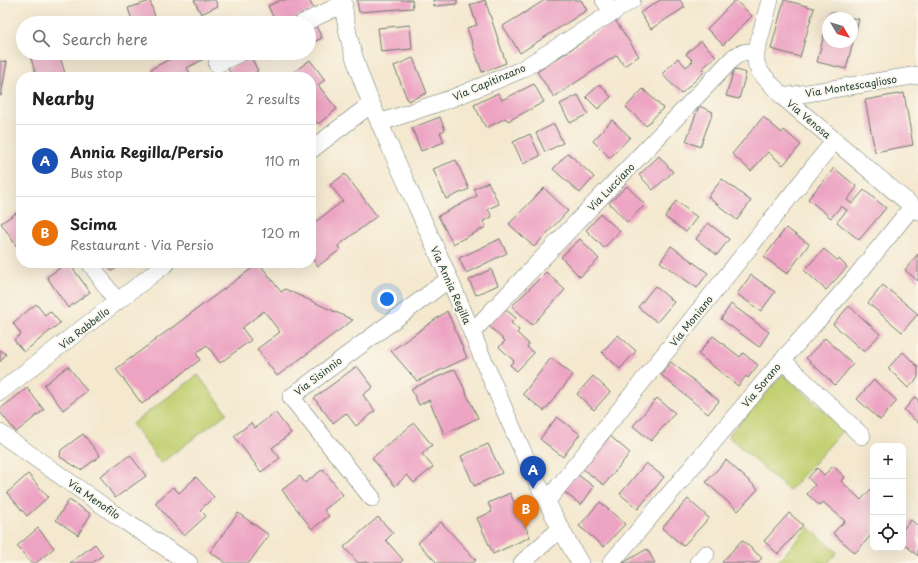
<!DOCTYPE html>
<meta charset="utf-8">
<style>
:root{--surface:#fff;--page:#f2f2f2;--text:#222;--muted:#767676;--line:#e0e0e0;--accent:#d1495b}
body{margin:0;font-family:"Playpen Sans",sans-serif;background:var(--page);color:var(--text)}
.controls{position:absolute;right:12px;bottom:12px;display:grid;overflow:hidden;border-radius:8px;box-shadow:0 4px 16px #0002}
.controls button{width:36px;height:36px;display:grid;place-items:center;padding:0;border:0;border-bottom:1px solid var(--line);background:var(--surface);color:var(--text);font:20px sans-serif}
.compass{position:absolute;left:822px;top:12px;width:36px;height:36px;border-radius:50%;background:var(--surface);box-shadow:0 4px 16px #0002;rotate:128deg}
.you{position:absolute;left:387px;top:299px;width:14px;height:14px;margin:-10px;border:3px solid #fff;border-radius:50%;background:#1a73e8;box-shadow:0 0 0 6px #1a73e833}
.badge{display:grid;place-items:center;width:26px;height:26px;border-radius:50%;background:var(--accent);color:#fff;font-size:13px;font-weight:700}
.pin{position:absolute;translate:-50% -33px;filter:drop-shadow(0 1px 2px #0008)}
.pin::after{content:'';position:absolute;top:21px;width:14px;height:12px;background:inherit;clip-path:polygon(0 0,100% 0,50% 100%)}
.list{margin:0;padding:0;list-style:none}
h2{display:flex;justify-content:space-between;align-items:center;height:52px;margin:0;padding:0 16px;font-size:17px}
h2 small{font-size:13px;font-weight:400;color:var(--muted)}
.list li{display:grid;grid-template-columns:26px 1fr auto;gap:12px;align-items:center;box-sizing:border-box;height:72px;padding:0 16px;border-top:1px solid var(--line)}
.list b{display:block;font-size:15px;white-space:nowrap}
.list p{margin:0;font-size:13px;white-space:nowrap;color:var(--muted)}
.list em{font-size:13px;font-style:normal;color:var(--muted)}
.icon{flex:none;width:22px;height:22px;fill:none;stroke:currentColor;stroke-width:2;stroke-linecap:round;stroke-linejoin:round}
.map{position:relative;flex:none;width:918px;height:563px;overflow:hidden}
.search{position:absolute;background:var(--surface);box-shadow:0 4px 16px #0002;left:16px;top:16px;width:300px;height:44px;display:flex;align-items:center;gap:10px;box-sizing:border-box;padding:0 14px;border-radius:22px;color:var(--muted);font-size:15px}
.panel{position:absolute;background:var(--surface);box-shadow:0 4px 16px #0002;left:16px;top:72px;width:300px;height:196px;border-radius:16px}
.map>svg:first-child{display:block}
.green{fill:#c2d072;stroke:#708653}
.building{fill:#eda4c3}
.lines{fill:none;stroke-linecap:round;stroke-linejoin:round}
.minor-casing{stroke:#6a796a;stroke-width:18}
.minor{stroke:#fff;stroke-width:17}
.labels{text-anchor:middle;stroke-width:3.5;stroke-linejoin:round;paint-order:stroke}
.street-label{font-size:10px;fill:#1f3d34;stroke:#fbf7ec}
</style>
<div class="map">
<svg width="918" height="563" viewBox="0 0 918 563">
<rect width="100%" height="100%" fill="#fbf7ec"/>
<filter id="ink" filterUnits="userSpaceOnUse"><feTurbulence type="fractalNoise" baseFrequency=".025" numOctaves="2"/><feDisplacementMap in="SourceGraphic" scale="8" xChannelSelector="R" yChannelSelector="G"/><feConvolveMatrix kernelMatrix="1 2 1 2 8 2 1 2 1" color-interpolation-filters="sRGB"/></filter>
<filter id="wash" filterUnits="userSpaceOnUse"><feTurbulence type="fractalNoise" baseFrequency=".012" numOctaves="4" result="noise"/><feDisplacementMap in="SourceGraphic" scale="16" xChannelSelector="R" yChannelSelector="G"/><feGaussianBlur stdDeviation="0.9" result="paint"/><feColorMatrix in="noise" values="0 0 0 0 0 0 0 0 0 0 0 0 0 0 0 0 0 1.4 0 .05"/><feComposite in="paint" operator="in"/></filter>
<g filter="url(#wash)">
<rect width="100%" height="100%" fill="#f4e8cf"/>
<path class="green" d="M783,374L844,429L789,491L728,436Z
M198,375L227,413L161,463L132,424Z
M808,527L837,552L828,563H777Z"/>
<g id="blocks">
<path class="building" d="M194,0H215L218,6L201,14Z
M281,0H309L314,9L285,23H276L268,6Z
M357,0H412L413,8L359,12Z
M433,0H457V4L434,6Z
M485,0L506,63L482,72L467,28L477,25L470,5Z
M545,0H581L587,10L520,53L503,26Z
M660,0H680L685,7L651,29L640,13Z
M735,0L752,16L723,45L707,29Z
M784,0L814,8L800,57L771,49Z
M150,1L157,23H133L128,8Z
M831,12L852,18H829Z
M852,18L859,19L846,69L817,62L827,23L828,42H852Z
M615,20L639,56L624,66L617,55L554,97L537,72Z
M315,24L322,38L309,44V27Z
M410,25L412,49L381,52L378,28Z
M701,41L716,56L702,69L705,71L681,94L662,74L678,58L686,67L693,61L686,54Z
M29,53H59L66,77H37Z
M181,53H201L204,59L187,68L192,77H155L151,69Z
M251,57L258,71L245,77H232L228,68Z
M413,58L427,93L408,101L394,66Z
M310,60L325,80L318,85L337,109L318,124L311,115V77H293L291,74Z
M0,61L7,62L1,96H0Z
M734,69L746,73L739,99L726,96Z
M534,84L544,102L508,121L506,118L486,128L474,105L498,93L502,100Z
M600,84L611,97L598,109L586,97Z
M643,89L663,108L646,126L626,107Z
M904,93L913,145L875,152L865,100Z
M578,95L588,114L570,123L560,104Z
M699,106L713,112L700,147L686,141Z
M440,117L445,130L440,132L444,142L421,151L412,128Z
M763,117L782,133L784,130L801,145L783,165L768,152L751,171L732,154Z
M612,120L630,137L610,158L593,141Z
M554,124L563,143L545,152L536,133Z
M530,134L540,156L523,164L513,142Z
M568,153L594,177L580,193L553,169Z
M659,156L673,172L653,190L639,175Z
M456,160L469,189L446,199L433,169Z
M834,168L857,187L847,200L852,204L864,190L886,208L859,240L837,222L847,210L841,206L831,218L808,199Z
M345,174L377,216L338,246L340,250L318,266L311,257V225L343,201L330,185Z
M722,179L751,201L737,220L708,197Z
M488,182L499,204L488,209L492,217L483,221L486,227L453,244L438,216L477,196L474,189Z
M627,186L645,205L627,222L609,203Z
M544,188L568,211L534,247L509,224Z
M676,201L697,217L686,232L665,217Z
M21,210V245L17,247L1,223Z
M601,214L620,231L604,248L586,230Z
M708,223L729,239L717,255L696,239Z
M786,228L809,244L787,274L764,257Z
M500,239L507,253L466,273L459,258Z
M580,239L599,259L580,277L561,257Z
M671,246L708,273L697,288L660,262Z
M824,249L838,261L839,259L847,267L826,290L804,270Z
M918,254V281L905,270Z
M67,263H69L90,292L68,308L47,277Z
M106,263H124L112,271Z
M259,263L281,292L285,289L353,320L277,376L257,349L280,332L264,311L242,328L251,340L220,363L207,345L196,353L200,360L142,404L116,369Z
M491,269L498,285L476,295L469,280Z
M546,272L565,290L532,325L512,306Z
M751,275L775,292L761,311L737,294Z
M883,285L918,314L902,332L868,303Z
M655,286L674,302L657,322L638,307Z
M36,304L45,315L50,311L60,323L24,352L14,340L21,334L13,323Z
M731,304L769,332L759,347L721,319Z
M849,306L880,334L864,352L833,324Z
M504,308L516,318L511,323L519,330L517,333L529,344L527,347L534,353L517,371L510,365L514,361L499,347L505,341L488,325Z
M447,311L467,358L417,381L391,351Z
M618,335L636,351L620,369L602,352Z
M713,336L740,357L743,353L758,365L748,378L746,376L738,386L698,354Z
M825,338L853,364L835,385L806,358Z
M0,350L6,354L0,362Z
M903,352L918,367V378L908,388L888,368Z
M551,358L573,375L544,411L523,394Z
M671,362L719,401L708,414L661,375Z
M68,366L87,391L63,410L44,385Z
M357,366L373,387L363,395L375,411L356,426L346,413L333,423L314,398Z
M455,369L478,418L444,434L429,400L419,405L411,389Z
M593,376L610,392L594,410L577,394Z
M874,380L897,401L880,420L857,399Z
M27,388L44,410L16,432L0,412V409Z
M915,397L918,400V423L904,410Z
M657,398L675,413L651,441L633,426Z
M275,412L291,433L272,448L280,458L261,472L234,436L251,423L255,428Z
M557,417L580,434L563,457L540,439Z
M414,423L432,445L422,454L433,467L414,483L407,475L395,486L372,458Z
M83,434L100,456L81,470L60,457L61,450Z
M610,436L630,453L604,485L583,469Z
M488,444L502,473L474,486L461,456Z
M130,455L146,476L115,498L100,476Z
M726,460L758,489L738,511L706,482Z
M646,463L664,477L638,509L620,494Z
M833,466L845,477L841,481L861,500L873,487V533L855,553L833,533L845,521L823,502L819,505L807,494L815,485L808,478L817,468L824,475Z
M323,469L343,495L324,510L329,516L312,529L282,490L300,476L305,483Z
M28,474L48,497L27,516L7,493Z
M577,474L594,487L581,505L563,491Z
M196,477L214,497L200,510L206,516L184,536L155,503L173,487L179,493Z
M510,493L530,537L493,554L477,518L492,512L488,503Z
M688,499L709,518L683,546L662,528Z
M69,500L91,514L78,535L56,520Z
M600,502L625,524L604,547L579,526Z
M238,513L269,535L249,563H226L210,552Z
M789,513L803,525L778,554L764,541Z
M378,517L393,533L386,540L403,560L400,563H368L367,562L358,563L344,547Z
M911,520L918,526V556L903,543V529Z
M441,522L476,560L473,563H437L418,543Z
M38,528L54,548L36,563H31L17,546Z
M742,540L762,558L757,563H724L722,562Z
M95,544L103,555L92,563H70Z
M647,549L655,563H623Z"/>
</g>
</g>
<g filter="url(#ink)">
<use href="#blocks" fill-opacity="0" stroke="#6a796a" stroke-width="1"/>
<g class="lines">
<defs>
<path id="minor" d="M343,0C347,53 370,101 391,149C410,192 430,235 449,278C490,374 527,473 580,563
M604,0L613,13
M770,0L756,52V63L760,72L783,97L918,211
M303,23L343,4
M217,64L240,53
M783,97L918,75
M379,123L450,99L521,70L632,0
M311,150L371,104
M90,263L117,302
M472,332L734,57C741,52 747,52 756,52
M782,360L862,436
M0,392L167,263
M0,433L126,522L189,563
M372,498L291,397L449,279
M547,501L835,140
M522,563L561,528
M611,563L779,364L854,279L912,207
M698,563L706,554"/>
</defs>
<use href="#minor" class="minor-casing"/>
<use href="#minor" class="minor"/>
</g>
</g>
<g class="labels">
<g class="street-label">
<text transform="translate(489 82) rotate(-23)" y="4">Via Capitinzano</text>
<text transform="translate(851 86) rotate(-9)" y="4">Via Montescaglioso</text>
<text transform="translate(809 119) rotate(40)" y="4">Via Venosa</text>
<text transform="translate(611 187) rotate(-46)" y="4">Via Lucciano</text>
<text transform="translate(451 285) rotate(66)" y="4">Via Annia Regilla</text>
<text transform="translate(691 321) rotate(-51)" y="4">Via Moniano</text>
<text transform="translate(84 328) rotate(-38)" y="4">Via Rabbello</text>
<text transform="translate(318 376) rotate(-37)" y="4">Via Sisinnio</text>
<text transform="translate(761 385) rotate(-50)" y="4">Via Sorano</text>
<text transform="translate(94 499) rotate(35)" y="4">Via Menofilo</text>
</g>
</g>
</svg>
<div class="controls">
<button>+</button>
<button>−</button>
<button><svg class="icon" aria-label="locate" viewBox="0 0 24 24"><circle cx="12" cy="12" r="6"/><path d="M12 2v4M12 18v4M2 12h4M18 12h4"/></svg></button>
</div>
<svg class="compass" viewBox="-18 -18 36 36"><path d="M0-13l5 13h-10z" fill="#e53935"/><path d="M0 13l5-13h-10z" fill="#767676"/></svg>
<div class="you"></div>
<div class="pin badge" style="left:533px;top:489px;background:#1a4fb4">A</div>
<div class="pin badge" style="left:526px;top:528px;background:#e8710a">B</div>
<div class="search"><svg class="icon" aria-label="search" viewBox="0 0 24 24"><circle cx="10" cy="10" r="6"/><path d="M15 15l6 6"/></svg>Search here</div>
<section class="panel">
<h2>Nearby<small>2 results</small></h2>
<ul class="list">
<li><span class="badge" style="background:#1a4fb4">A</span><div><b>Annia Regilla/Persio</b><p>Bus stop</p></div><em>110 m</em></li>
<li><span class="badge" style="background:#e8710a">B</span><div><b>Scima</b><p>Restaurant · Via Persio</p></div><em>120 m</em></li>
</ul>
</section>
</div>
